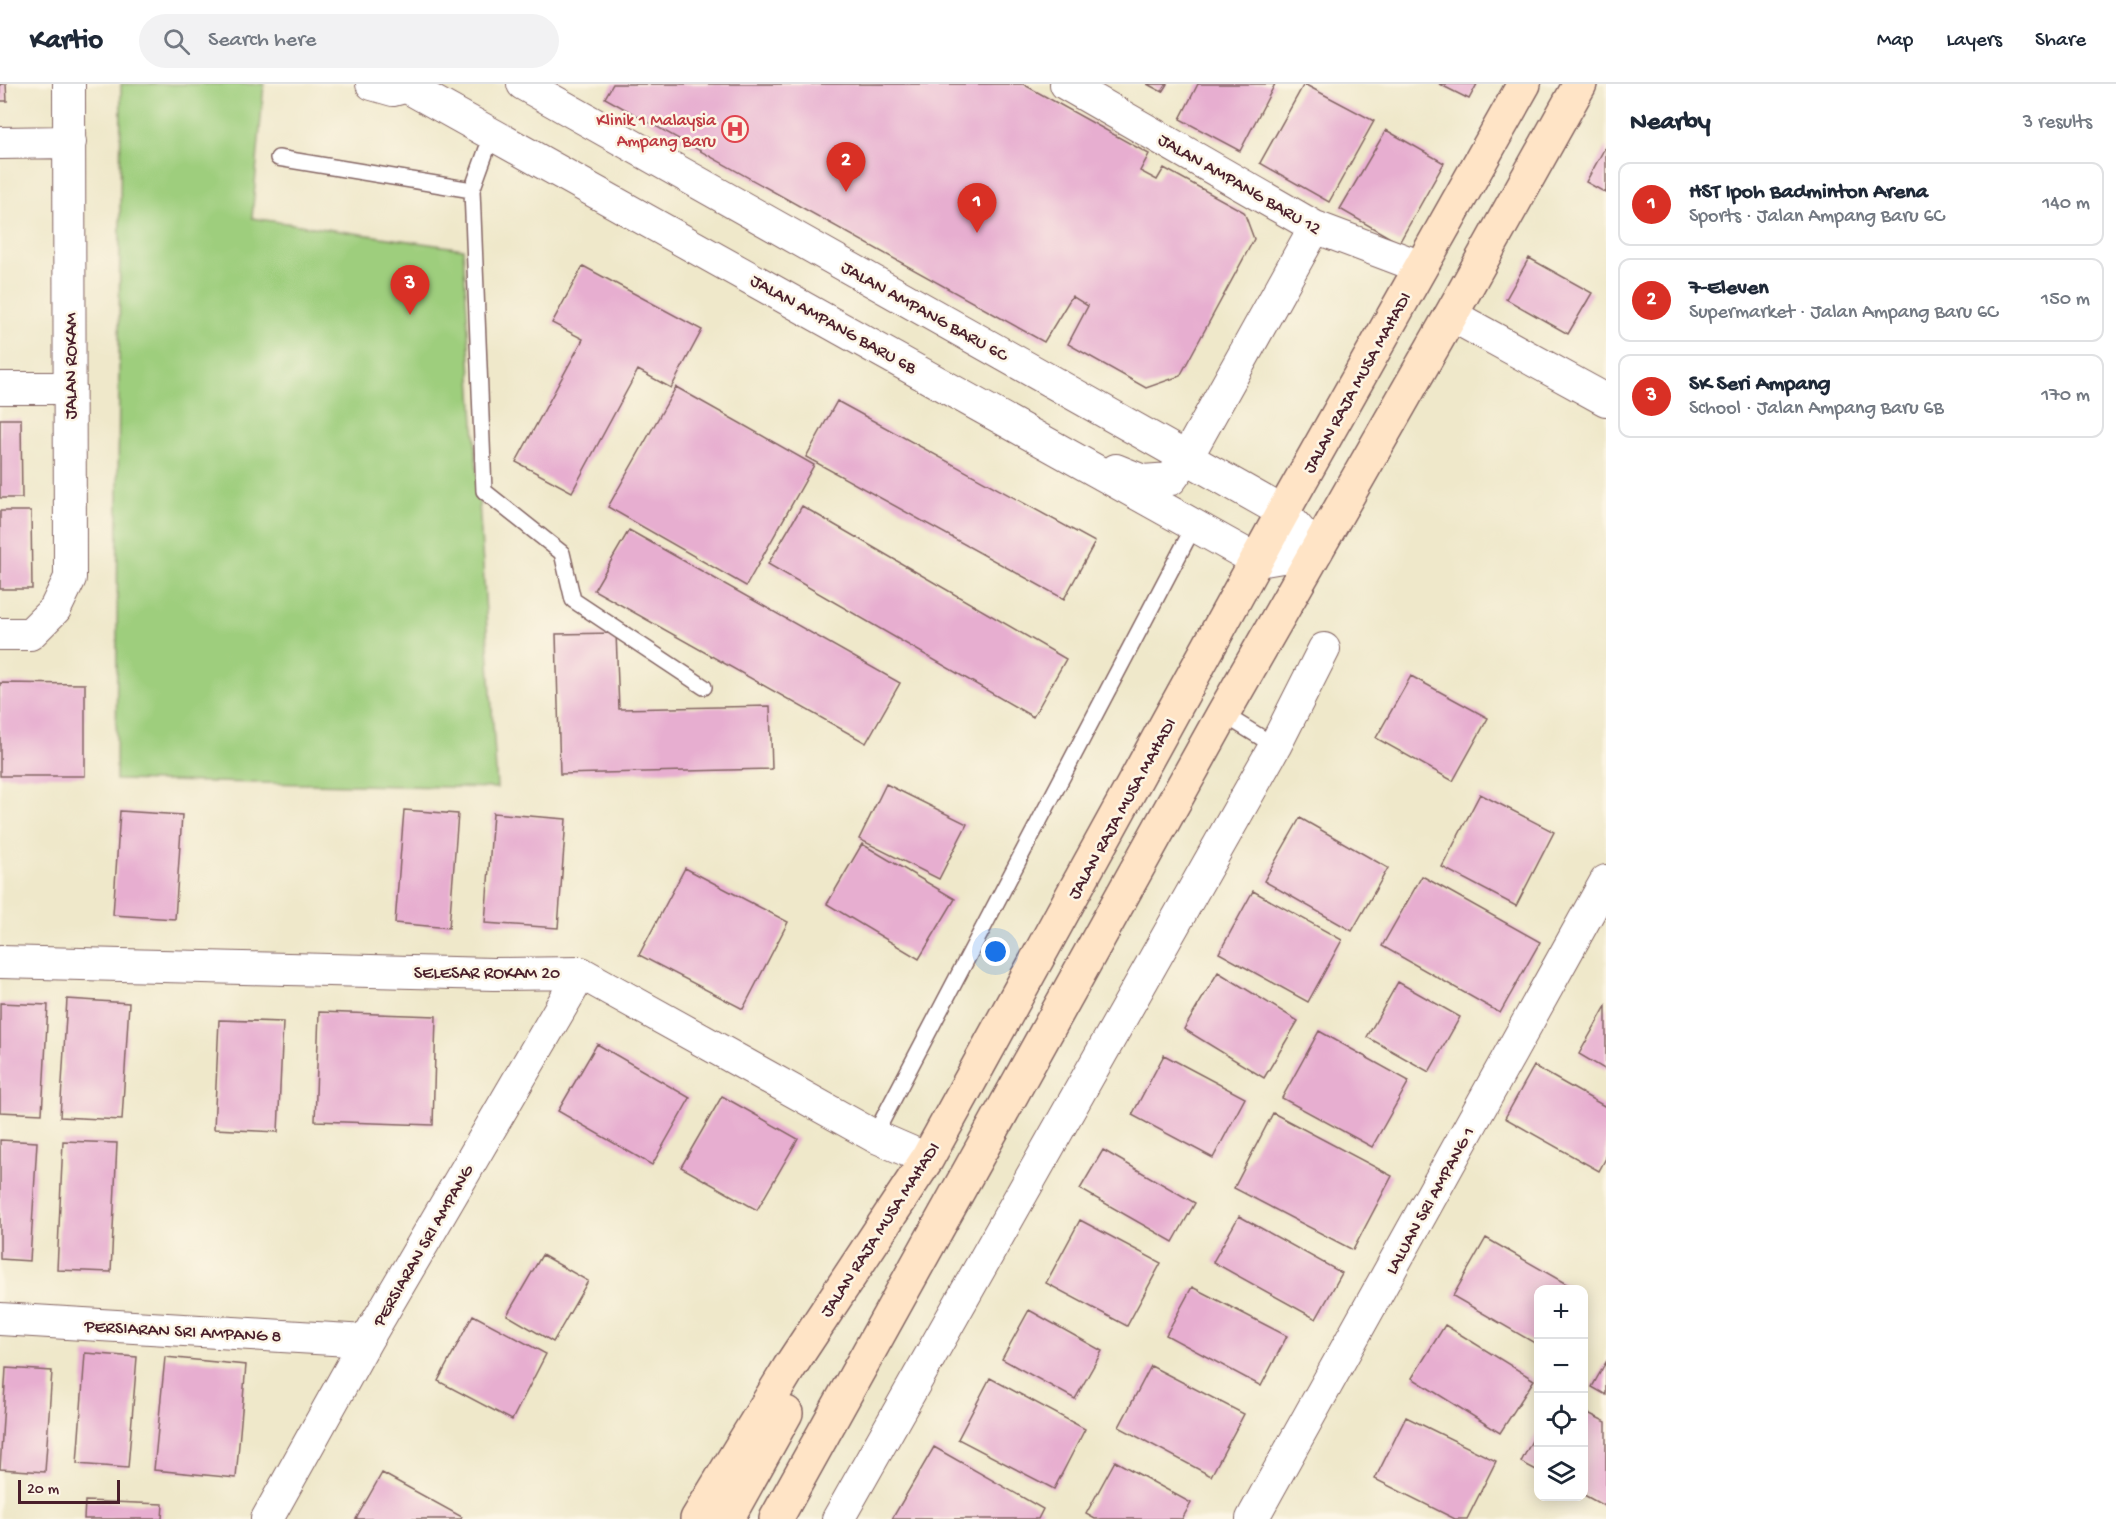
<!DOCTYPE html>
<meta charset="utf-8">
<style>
:root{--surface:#fff;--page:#f2f2f3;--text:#1f2937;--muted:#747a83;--line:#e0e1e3;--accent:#d93025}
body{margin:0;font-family:"Gochi Hand",sans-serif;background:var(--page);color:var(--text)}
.controls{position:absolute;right:18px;bottom:18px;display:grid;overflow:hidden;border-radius:12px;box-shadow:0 3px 15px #0003}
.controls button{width:54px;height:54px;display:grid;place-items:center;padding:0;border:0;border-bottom:2px solid var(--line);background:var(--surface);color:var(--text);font:30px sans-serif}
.scale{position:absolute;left:18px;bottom:15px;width:102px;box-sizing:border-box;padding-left:6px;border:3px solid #4a1f2b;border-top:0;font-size:16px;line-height:21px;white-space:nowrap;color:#4a1f2b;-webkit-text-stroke:4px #fcf5e5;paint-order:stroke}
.you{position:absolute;left:996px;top:868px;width:21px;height:21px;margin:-15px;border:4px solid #fff;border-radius:50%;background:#1a73e8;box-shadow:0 0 0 9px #1a73e833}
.badge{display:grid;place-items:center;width:39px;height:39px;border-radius:50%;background:var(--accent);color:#fff;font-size:20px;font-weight:700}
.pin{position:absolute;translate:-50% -50px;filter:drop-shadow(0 2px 3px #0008)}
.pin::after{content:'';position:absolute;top:32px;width:21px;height:18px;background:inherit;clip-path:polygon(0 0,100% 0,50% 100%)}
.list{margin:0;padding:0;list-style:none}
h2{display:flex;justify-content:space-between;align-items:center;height:78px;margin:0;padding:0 24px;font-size:26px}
h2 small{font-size:20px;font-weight:400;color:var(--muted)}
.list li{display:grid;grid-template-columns:39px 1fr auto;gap:18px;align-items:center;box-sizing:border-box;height:84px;margin:0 12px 12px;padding:0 12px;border:2px solid var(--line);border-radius:12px}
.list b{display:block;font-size:22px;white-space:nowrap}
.list p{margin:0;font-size:20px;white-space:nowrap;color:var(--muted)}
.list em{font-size:20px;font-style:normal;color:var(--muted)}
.icon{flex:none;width:33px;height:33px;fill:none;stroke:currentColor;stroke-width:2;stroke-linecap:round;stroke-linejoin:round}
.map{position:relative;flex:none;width:1606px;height:1435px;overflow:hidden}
header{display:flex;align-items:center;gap:36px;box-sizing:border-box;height:84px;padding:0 30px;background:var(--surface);border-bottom:2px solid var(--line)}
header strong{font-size:28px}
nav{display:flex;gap:33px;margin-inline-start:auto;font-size:21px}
.search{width:420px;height:54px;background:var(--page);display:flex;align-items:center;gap:15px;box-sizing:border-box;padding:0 21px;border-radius:33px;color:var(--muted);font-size:22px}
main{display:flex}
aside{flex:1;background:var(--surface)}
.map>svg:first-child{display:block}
.green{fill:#9ece7d;stroke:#747654;stroke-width:1.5}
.building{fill:#e7aed0}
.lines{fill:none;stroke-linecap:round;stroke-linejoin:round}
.service-casing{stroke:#846563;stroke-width:18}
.minor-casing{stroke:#846563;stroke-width:34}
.secondary-casing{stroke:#846563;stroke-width:36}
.service{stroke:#fff;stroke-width:15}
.minor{stroke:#fff;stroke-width:32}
.secondary{stroke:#ffe4c6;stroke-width:33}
.labels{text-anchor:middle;stroke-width:5;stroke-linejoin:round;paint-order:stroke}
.health-label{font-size:18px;fill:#be3a42;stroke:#fcf5e5;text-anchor:end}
.street-label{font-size:18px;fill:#4a1f2b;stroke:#fcf5e5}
</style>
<header>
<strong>Kartio</strong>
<div class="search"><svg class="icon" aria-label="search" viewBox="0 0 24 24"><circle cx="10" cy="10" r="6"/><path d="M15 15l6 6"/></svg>Search here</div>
<nav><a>Map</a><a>Layers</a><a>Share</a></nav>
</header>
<main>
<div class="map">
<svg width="1606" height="1435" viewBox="0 0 1606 1435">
<rect width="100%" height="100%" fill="#fcf5e5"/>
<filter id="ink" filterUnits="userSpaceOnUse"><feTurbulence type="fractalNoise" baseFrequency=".0167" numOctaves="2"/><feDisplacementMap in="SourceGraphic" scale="12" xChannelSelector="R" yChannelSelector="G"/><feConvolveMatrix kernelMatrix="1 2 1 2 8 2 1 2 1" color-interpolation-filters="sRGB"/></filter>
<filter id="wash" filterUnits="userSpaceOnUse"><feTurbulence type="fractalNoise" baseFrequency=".008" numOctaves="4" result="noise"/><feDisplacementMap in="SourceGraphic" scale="24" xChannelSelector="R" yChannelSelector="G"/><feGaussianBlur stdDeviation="1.35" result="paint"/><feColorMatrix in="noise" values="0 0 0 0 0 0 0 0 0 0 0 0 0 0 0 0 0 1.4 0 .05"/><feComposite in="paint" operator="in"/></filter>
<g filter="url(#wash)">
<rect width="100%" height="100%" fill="#efe8ca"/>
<path class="green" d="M121,0H264L252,134L463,165L497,704L116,696Z"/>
<g id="blocks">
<path class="building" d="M0,0H6L7,17H0Z
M613,0H1023L1149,70L1140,87L1157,96L1164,84L1244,128L1254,155L1180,292L1146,304L1068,260L1088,222L1072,212L1044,258L605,14Z
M1147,0H1167L1162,8Z
M1198,0H1275L1240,67L1180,35Z
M1304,0L1374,37L1329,118L1260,79Z
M1439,0H1477L1469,15Z
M1386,46L1444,79L1399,159L1340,125Z
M1606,62V109L1586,98Z
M1529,174L1592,209L1568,250L1506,215Z
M583,182L702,246L671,304L638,286L572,408L516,378L583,255L552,239Z
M676,303L814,381L746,502L608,423Z
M837,317L1095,458L1064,515L806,373Z
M0,335H21L22,414H0Z
M802,422L1066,575L1033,633L768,480Z
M0,427H31L32,505H0Z
M629,446L900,599L866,659L594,506Z
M616,549L619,625L770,622L772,685L560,690L556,550Z
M1411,592L1488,634L1453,697L1376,654Z
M0,599L85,600V692H0Z
M886,700L967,740L939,795L859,755Z
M1480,710L1554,748L1516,822L1442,783Z
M404,726L458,730L449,844L395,839Z
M120,727L182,731L175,835L113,831Z
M493,729L566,735L558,844L485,839Z
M1300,734L1388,784L1352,847L1264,797Z
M862,760L955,815L919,875L827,820Z
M685,784L788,838L743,925L639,871Z
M1422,792L1540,858L1500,929L1382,862Z
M1253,807L1342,856L1308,918L1219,869Z
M1218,888L1298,937L1264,994L1184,945Z
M1398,898L1460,933L1429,988L1367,953Z
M67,915L129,919L122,1036L60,1033Z
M0,919L48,921L42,1030L0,1028Z
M1606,922V986L1579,970Z
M319,928L436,932L433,1041L315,1037Z
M219,936L283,938L278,1048L214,1045Z
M1319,947L1409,997L1372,1063L1282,1014Z
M597,960L690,1014L652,1081L558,1027Z
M1164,971L1245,1014L1213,1074L1132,1031Z
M1534,982L1606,1023V1074L1599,1087L1505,1034Z
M722,1012L798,1055L757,1126L681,1083Z
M1273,1029L1392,1092L1353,1166L1234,1104Z
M0,1056L37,1058L30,1177L0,1175Z
M63,1057L117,1059L111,1188L57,1186Z
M1103,1066L1195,1119L1173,1158L1080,1105Z
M1239,1132L1342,1189L1316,1235L1213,1178Z
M1080,1136L1161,1179L1127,1242L1046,1199Z
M1486,1154L1577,1206H1538V1261L1453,1212Z
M542,1171L588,1197L553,1258L507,1231Z
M1192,1203L1287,1252L1261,1302L1166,1251Z
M1029,1226L1102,1267L1075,1315L1002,1275Z
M473,1231L546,1270L512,1336L438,1297Z
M1445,1241L1534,1296L1500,1349L1412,1294Z
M85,1269L137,1273L128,1384L77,1380Z
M165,1273L246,1281L236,1394L154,1386Z
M1606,1278V1311L1592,1303Z
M1151,1282L1244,1330L1211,1392L1119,1343Z
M6,1284L52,1287L45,1388L0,1385Z
M990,1294L1085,1345L1054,1405L958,1355Z
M1584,1327L1606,1338V1423L1584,1411Z
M1406,1333L1496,1377L1467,1435H1455L1375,1395Z
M1538,1345V1387L1521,1378Z
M934,1363L1043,1425L1038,1435H892Z
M1115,1377L1191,1419L1182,1435H1095L1086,1430Z
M382,1389L462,1433L461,1435H356Z
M85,1417L163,1420L162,1435H84Z"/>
</g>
</g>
<g filter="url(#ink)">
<use href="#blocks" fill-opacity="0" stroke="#846563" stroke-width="1.5"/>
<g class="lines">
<defs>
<path id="service" d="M278,74L472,106L493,48
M472,106L484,407L562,469L573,516L704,603
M1223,630L1275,662
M874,1052L1194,442"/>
<path id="minor" d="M372,0L393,6L416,0
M523,0L1283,428L1317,467
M1066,0L1315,143L1421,183
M409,4L1258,477L1317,467
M0,59L70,58
M1451,231L1606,316
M0,304H70
M1116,386L1143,397L1171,395L1187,373L1315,143
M0,550H30L55,525L70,494L69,0
M0,878L494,890L581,889L874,1052L927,1075
M0,1235L366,1257
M267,1435L366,1257L581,889
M838,1435L1275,662L1324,565
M1252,1435L1606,797"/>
<path id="secondary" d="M697,1435L789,1284L927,1075L1283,428L1524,0
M727,1435L786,1329
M776,1435L1223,630L1451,231L1580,0"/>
</defs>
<use href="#service" class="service-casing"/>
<use href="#minor" class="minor-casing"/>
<use href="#secondary" class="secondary-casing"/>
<use href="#service" class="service"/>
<use href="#minor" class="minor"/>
<use href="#secondary" class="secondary"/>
</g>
</g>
<defs>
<symbol id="hospital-ring" viewBox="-11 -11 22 22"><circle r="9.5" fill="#fcf5e5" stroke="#e0444e" stroke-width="1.5"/><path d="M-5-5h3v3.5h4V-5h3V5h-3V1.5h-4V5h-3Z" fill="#e0444e"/></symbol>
</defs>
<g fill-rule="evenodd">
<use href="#hospital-ring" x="720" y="30" width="30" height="30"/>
</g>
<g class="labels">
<g class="health-label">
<text x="716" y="41">Klinik 1 Malaysia<tspan x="716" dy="21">Ampang Baru</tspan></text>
</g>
<g class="street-label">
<text transform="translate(1240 99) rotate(30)" y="6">JALAN AMPANG BARU 12</text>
<text transform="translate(925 226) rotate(29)" y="6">JALAN AMPANG BARU 6C</text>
<text transform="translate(834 239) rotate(29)" y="6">JALAN AMPANG BARU 6B</text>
<text transform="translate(70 282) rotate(-90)" y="6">JALAN ROKAM</text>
<text transform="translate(1356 298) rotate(-61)" y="6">JALAN RAJA MUSA MAHADI</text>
<text transform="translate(1121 724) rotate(-61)" y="6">JALAN RAJA MUSA MAHADI</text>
<text x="487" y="894">SELESAR ROKAM 20</text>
<text transform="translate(1429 1116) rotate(-61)" y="6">LALUAN SRI AMPANG 1</text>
<text transform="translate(879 1145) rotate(-57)" y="6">JALAN RAJA MUSA MAHADI</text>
<text transform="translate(422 1161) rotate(-60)" y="6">PERSIARAN SRI AMPANG</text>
<text transform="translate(183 1246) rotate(3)" y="6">PERSIARAN SRI AMPANG 8</text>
</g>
</g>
</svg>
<div class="controls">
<button>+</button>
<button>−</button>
<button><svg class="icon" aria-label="locate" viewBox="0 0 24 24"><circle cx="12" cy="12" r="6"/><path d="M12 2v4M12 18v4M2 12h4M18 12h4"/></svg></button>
<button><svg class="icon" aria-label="layers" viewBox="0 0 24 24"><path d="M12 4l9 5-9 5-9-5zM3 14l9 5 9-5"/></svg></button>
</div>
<div class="scale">20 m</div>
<div class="you"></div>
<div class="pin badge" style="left:977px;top:149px">1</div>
<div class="pin badge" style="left:846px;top:108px">2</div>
<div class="pin badge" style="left:410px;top:231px">3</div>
</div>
<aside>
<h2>Nearby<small>3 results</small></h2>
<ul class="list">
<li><span class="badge">1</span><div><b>HST Ipoh Badminton Arena</b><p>Sports · Jalan Ampang Baru 6C</p></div><em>140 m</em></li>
<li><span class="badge">2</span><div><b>7-Eleven</b><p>Supermarket · Jalan Ampang Baru 6C</p></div><em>150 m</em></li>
<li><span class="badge">3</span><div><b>SK Seri Ampang</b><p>School · Jalan Ampang Baru 6B</p></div><em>170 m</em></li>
</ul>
</aside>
</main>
